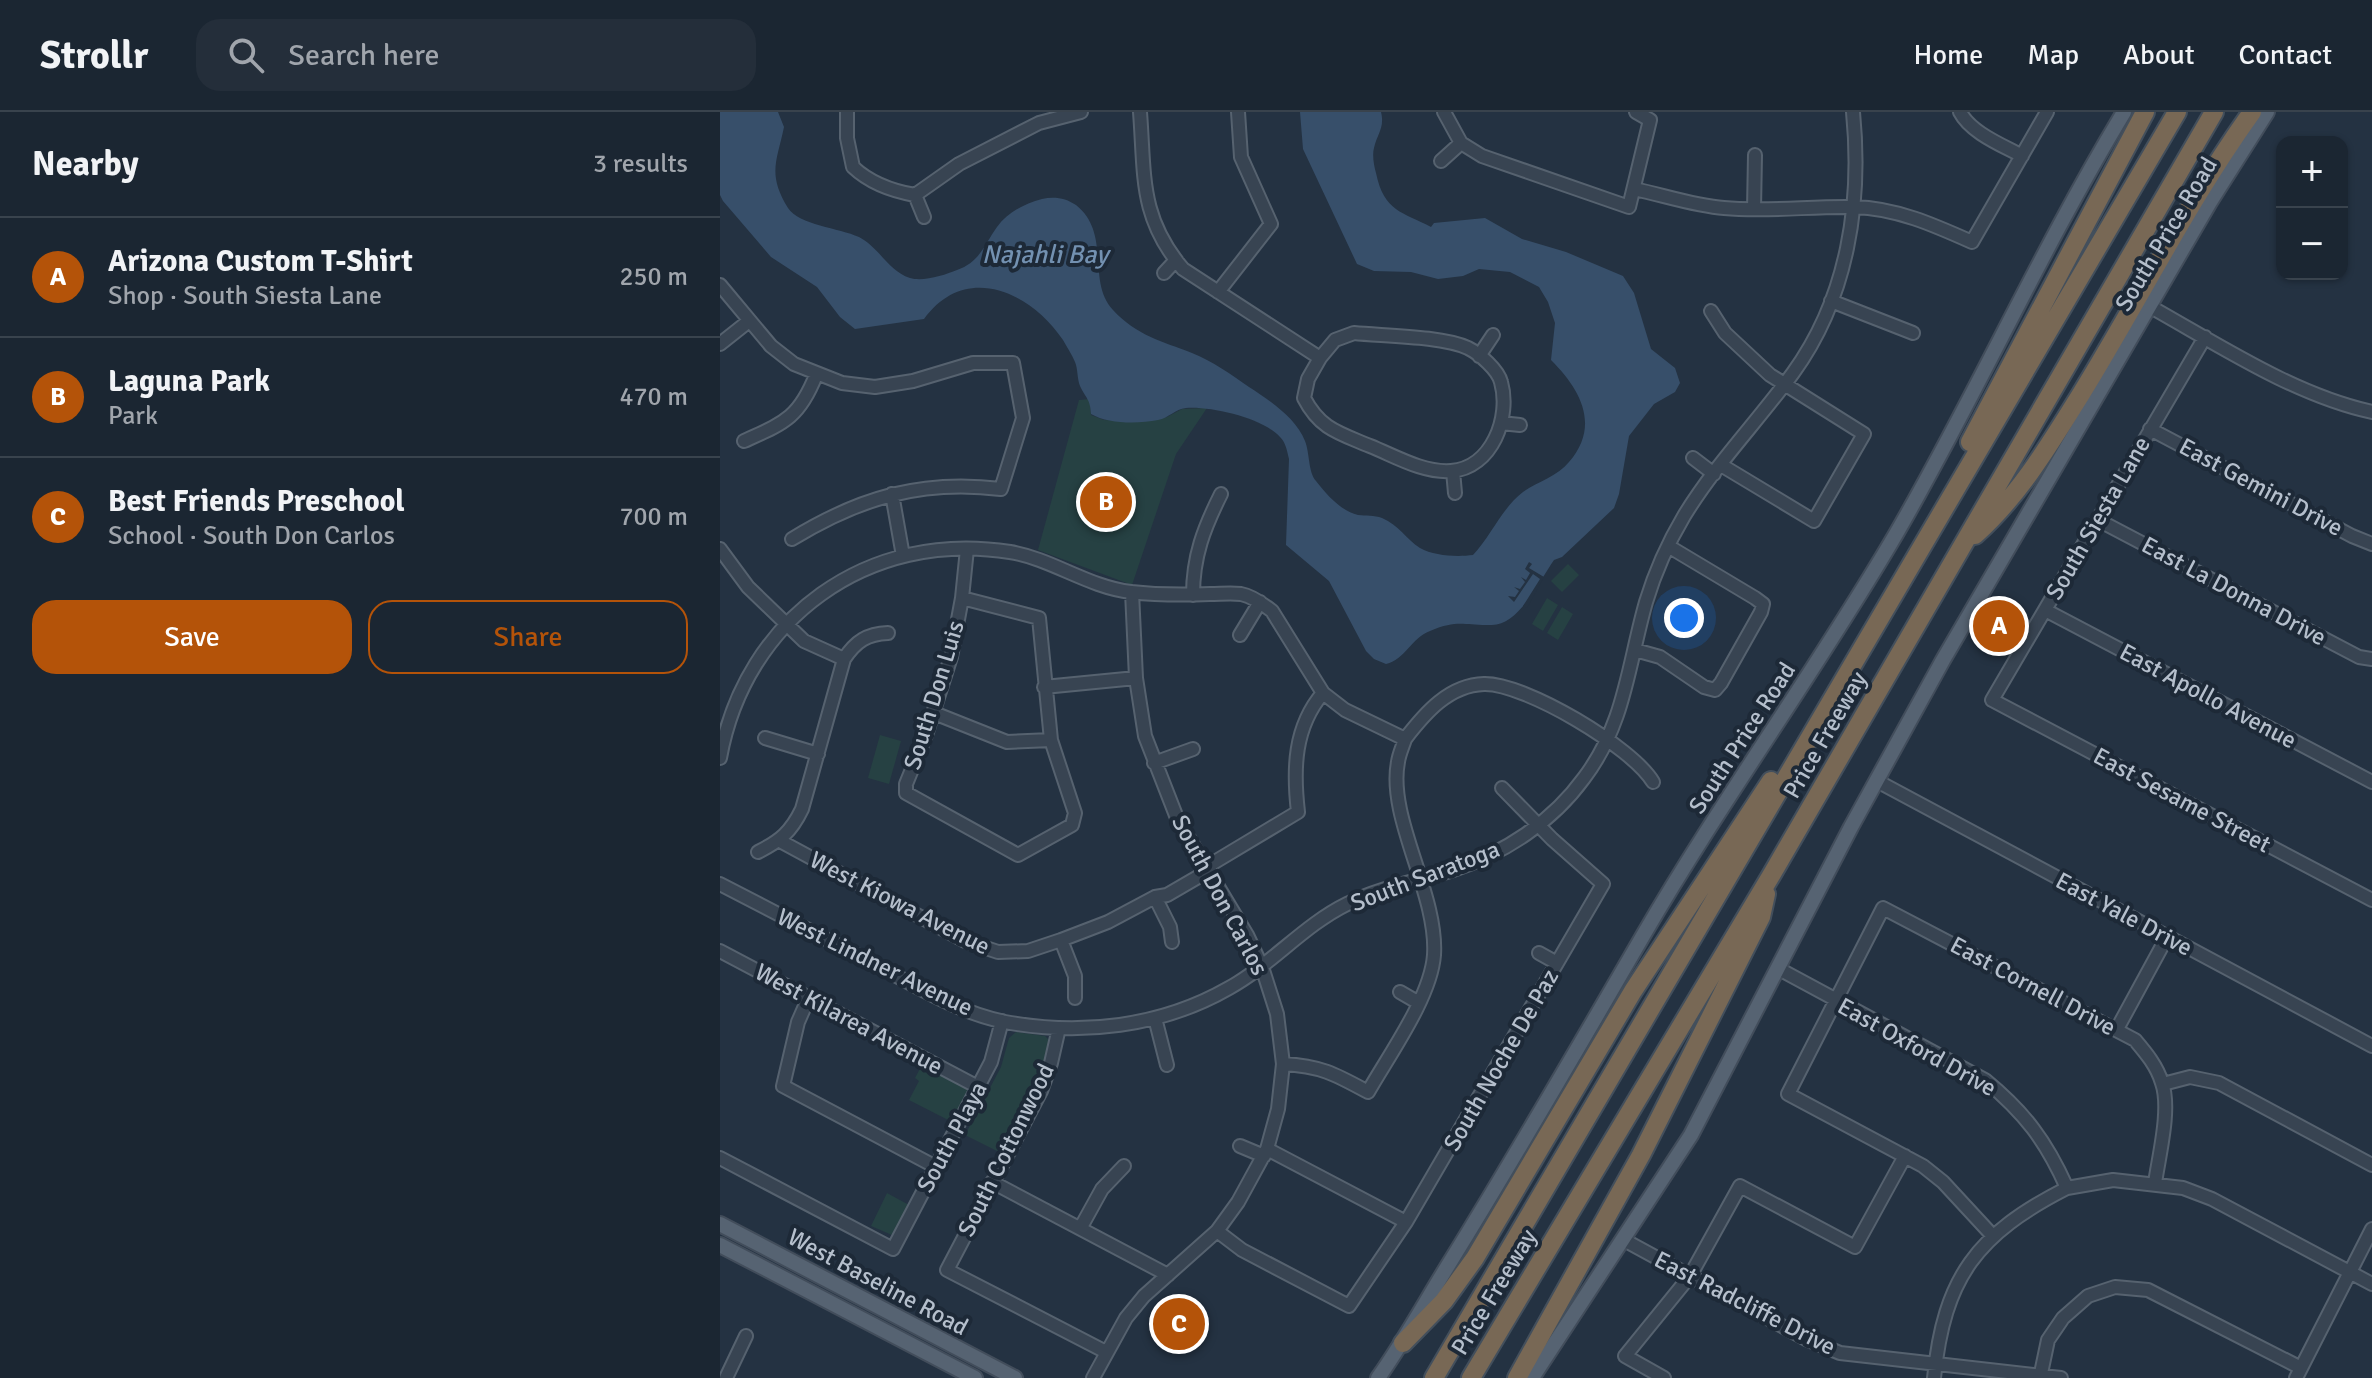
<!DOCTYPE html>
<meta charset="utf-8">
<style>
:root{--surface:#1b2632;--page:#242e3a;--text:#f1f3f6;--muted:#a0a5ac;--line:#39434d;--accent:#b45309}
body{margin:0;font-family:Signika,sans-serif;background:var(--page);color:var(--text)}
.controls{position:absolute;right:24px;top:24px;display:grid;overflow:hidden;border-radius:16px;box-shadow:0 2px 6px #0004}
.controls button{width:72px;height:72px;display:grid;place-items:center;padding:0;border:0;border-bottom:2px solid var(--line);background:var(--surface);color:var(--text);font:40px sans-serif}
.you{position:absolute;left:964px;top:506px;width:28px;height:28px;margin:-20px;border:6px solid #fff;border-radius:50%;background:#1a73e8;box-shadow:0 0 0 12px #1a73e833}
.badge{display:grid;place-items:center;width:52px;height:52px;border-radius:50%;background:var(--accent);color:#fff;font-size:26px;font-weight:700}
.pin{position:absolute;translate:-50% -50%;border:4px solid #fff;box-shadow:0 2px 8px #0006}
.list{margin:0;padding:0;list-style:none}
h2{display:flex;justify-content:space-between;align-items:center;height:104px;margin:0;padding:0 32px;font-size:34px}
h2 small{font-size:26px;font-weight:400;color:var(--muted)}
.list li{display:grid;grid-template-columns:52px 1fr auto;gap:24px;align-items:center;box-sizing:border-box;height:120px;padding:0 32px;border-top:2px solid var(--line)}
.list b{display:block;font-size:30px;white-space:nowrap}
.list p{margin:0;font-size:26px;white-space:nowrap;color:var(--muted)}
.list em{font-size:26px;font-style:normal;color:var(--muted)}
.actions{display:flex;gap:16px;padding:24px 32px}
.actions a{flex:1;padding:18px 0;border:2px solid var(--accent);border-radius:24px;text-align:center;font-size:28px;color:var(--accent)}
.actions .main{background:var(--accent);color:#fff}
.icon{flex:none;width:44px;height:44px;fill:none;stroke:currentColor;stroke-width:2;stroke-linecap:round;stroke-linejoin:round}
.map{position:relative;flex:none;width:1652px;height:1266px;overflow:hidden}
header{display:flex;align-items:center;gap:48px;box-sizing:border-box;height:112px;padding:0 40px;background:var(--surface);border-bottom:2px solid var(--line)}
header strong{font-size:38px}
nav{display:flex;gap:44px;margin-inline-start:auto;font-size:28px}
.search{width:560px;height:72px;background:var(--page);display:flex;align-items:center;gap:20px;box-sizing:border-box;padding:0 28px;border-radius:24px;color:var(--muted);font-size:30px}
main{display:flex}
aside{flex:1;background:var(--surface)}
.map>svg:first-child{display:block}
.green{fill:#264143}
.water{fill:#374f6a}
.pier{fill:#243242}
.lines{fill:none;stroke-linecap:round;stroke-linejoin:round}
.minor-casing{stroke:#56626f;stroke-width:16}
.major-casing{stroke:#424d5b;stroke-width:18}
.highway-casing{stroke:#434f5c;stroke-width:22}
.minor{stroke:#384452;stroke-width:12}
.major{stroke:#566372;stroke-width:14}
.highway{stroke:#786855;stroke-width:18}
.labels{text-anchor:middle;stroke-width:8;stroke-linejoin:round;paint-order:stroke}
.street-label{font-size:24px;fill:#b5bfcc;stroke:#1d2937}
.water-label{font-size:26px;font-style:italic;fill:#7391b1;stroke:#1d2937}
</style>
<header>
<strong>Strollr</strong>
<div class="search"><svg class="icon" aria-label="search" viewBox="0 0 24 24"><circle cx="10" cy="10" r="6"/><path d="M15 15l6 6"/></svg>Search here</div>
<nav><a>Home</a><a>Map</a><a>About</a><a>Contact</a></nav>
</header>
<main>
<aside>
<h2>Nearby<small>3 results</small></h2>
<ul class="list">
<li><span class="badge">A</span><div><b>Arizona Custom T-Shirt</b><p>Shop · South Siesta Lane</p></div><em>250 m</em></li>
<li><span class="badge">B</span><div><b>Laguna Park</b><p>Park</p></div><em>470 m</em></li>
<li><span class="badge">C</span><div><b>Best Friends Preschool</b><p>School · South Don Carlos</p></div><em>700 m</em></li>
</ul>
<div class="actions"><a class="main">Save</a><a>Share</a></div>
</aside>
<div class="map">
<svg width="1652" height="1266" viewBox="0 0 1652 1266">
<rect width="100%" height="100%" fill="#243242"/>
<path class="green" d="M370,287L371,303L384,308L427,309L447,305L462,297L487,296L456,342L412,473L318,438L359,288Z
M848,452L859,463L842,480L831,469Z
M827,486L838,493L823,519L812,512Z
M842,495L853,502L838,528L827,521Z
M160,623L181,629L169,672L148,666Z
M296,920L325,924L330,929L322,960L281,1041L245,1023L281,955L289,926Z
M202,953L248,978L232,1010L189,988L199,969L195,966Z
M167,1081L189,1093L176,1121L172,1123L151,1114Z"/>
<path class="water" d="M0,0H58L64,15C57,49 47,62 68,96C79,113 119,116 139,125C160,136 168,159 190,166C203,170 225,163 237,158C260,150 264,133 277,115C288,100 304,92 322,87C334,84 346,86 356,93C392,122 366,169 393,198C417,224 442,229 472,241C492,249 512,263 529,275C549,288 576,306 585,329C590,342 588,360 596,369C607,383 621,399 638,403C646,404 654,403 662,406C679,413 686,427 700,436C714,444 737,445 753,443C771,424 782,396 803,380C817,370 838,364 849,350C881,313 860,277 831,248L835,211L828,190L819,175L790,160L759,157L743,164L718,167L691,160L654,159L637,152L583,37L580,0H661C665,16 657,22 654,36C652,43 654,54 656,61C664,100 683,100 711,115L714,111L765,106L802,127L846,140L903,164L914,181L931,237L955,256L960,271L955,280L934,292L909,324L899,382L894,396L842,445L834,448C820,468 799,513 772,513C744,514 739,507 710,519C691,526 686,547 666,552L654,547L646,539L609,469L566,433L569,347C567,339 566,331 560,325C543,306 491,294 466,296C455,297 449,306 438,308C418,312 388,312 371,302C370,286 366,287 360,274C357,267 358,257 355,250C352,243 347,235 343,228C310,179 245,150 204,207L135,217L120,205L97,175L51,145L3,89L0,83Z"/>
<path class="pier" d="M809,450L812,452L809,456L824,465L807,496L803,494L820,467L813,462L794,490L788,484L795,485L799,479L794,475L800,477L805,470L801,465L806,468L810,461L805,457Z"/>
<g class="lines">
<defs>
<path id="minor" d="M127,0V26L133,55
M420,0C425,64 419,105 463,157L600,246
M724,0L741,31L762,44L909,95L930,8L916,0
M1240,0C1251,21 1282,33 1302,44
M721,49L741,31
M133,55C150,71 172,79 195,83L239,52L319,11L361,0
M914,77C943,83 975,94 1004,96C1048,100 1091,94 1134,95C1176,96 1214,113 1252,130L1327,0
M195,83L204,105
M1034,97L1035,43
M444,161L456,148
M0,173L51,234L74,252L122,271L155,275L193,269L253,251H293L303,306L281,377C202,367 139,386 72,427
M498,180L551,112L521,45L518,0
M1111,189L1193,221
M1429,194C1499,233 1574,283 1652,300
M991,199L1005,221L1050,263L1144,322L1094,409L1001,353
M634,221C664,224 722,224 748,236C760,242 778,258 781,270C791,305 772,356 731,359C703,361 675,344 650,334C619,321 600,317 584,286L588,267L600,246L615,228Z
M1485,225L1272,588L1652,788
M0,232L29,209
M759,244L773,223
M781,311L800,313
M1430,317L1632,424L1652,432
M24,329C64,311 79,306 96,263
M973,346L994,362
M733,359L735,381
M172,382L183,444
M1378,408L1639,545L1652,547
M0,437L28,475L84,529L124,547
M473,483C473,444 484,416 501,382
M242,486L319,506L331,628L355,701L352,713L298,743L186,681V672L206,623L231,545L242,486L247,437
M1325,498L1652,670
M520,523L540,490
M915,538L940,545L984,575L995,578L1001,571L1041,500L1043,492L1035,486L948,434
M324,575L416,566
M214,601L287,630L331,628
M45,626L98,642
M0,646C25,507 148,417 290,440C332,447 368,475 411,480C437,483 464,483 490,482C500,482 511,481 521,482C532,484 543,492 552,499L603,581L625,598L685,627C705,601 729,573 764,572C805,571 912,635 933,670
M434,651L473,637
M1157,669L1652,934
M60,729L245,829L278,840L308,839L341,828L388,810L435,785L447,783L490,758
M38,740C60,729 71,720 82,697L124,547C136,529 147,522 168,521
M488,754L578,700C573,657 574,615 603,581
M0,772C53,800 107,827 160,855C199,876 240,901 285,910C361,924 441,915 509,876C551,853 584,813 627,792C661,775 698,769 733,758C785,741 832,710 864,666C905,612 908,553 926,490C935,460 948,431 964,404C995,353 1038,309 1073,261C1128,185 1142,91 1133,0
M435,785L450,815L452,830
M341,828L355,864V886
M0,839L258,975
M819,841L837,851
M1059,857L1265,968C1305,1001 1326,1029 1347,1076L1393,1068L1463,1076L1492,1087L1652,1172
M680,880L699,891
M89,885L78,910L63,974L216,1055
M435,906L447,953
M339,916L331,951L321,979L227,1158L386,1240
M1397,917L1447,825
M563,952C601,954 615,962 648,980C669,943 711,885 714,843C718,782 667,706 678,650C679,642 683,634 685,627
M1443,972L1470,965L1499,971L1652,1053
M520,1034L544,1044
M547,1037L686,1110
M0,1046L173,1137L271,950L282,909
M272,1070L448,1163
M361,1115L382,1077L404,1054
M497,1119L522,1138L629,1194L686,1110L883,772L832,727L782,676
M1272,1123L1223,1070L1203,1054L1068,982L1163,796L1415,928C1426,941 1437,954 1442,971C1451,997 1439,1043 1435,1071
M904,1128L1086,1227L1120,1241L1341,1266
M6,1266L26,1224
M373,1266L406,1206L424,1184L497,1119L518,1090L547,1037L558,997L563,952L557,902L542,855L527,823L457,706L425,624L416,566L412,480
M944,1266L905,1244L970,1164L1020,1074L1135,1135L1185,1044
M1214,1266C1224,1165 1257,1122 1347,1076
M1320,1266L1328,1228L1343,1206L1368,1184L1395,1175L1428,1178L1581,1256
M1576,1266L1652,1117"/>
<path id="major" d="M0,1112L295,1266
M0,1133L255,1266
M658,1266C685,1228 707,1187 732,1147C798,1040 861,931 924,822C1003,686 1096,559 1176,422C1256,284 1321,137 1404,0
M812,1266L971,1023L1131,715L1223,548L1490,90L1547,0"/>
<path id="highway" d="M1250,330L1425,0
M1255,423C1299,384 1330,332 1361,282C1419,188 1468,89 1532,0
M683,1231L724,1189L755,1146L913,879L1051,669
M714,1266L1457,0
M751,1266L1052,762L1494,0
M797,1266L921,1043L1041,805L1046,782"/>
</defs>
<use href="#minor" class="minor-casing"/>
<use href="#major" class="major-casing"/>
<use href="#highway" class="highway-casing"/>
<use href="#minor" class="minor"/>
<use href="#major" class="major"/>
<use href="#highway" class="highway"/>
</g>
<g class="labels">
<g class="street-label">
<text transform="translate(1446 122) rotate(-59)" y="8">South Price Road</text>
<text transform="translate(1541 375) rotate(28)" y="8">East Gemini Drive</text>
<text transform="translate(1378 406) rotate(-60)" y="8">South Siesta Lane</text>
<text transform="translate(1514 479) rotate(28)" y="8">East La Donna Drive</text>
<text transform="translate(214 583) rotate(-73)" y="8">South Don Luis</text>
<text transform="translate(1488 584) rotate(28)" y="8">East Apollo Avenue</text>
<text transform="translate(1105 623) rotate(-60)" y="8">Price Freeway</text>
<text transform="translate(1022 626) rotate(-57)" y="8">South Price Road</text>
<text transform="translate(1462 688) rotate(28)" y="8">East Sesame Street</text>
<text transform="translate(705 764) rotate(-21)" y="8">South Saratoga</text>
<text transform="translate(500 783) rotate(62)" y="8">South Don Carlos</text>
<text transform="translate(180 791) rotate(27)" y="8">West Kiowa Avenue</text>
<text transform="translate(1404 802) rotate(28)" y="8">East Yale Drive</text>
<text transform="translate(155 850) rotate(26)" y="8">West Lindner Avenue</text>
<text transform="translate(1313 874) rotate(28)" y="8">East Cornell Drive</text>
<text transform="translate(129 907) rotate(28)" y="8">West Kilarea Avenue</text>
<text transform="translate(1197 935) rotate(29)" y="8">East Oxford Drive</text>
<text transform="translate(781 948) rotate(-60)" y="8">South Noche De Paz</text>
<text transform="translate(232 1025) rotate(-62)" y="8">South Playa</text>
<text transform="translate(286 1038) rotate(-64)" y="8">South Cottonwood</text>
<text transform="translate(158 1170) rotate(28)" y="8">West Baseline Road</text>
<text transform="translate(774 1180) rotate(-59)" y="8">Price Freeway</text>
<text transform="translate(1025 1191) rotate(27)" y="8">East Radcliffe Drive</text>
</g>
<g class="water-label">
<text x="325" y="151">Najahli Bay</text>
</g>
</g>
</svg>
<div class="controls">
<button>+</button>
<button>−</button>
</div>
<div class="you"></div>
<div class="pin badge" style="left:1279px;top:514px">A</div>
<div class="pin badge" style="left:386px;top:390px">B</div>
<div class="pin badge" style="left:459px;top:1212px">C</div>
</div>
</main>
